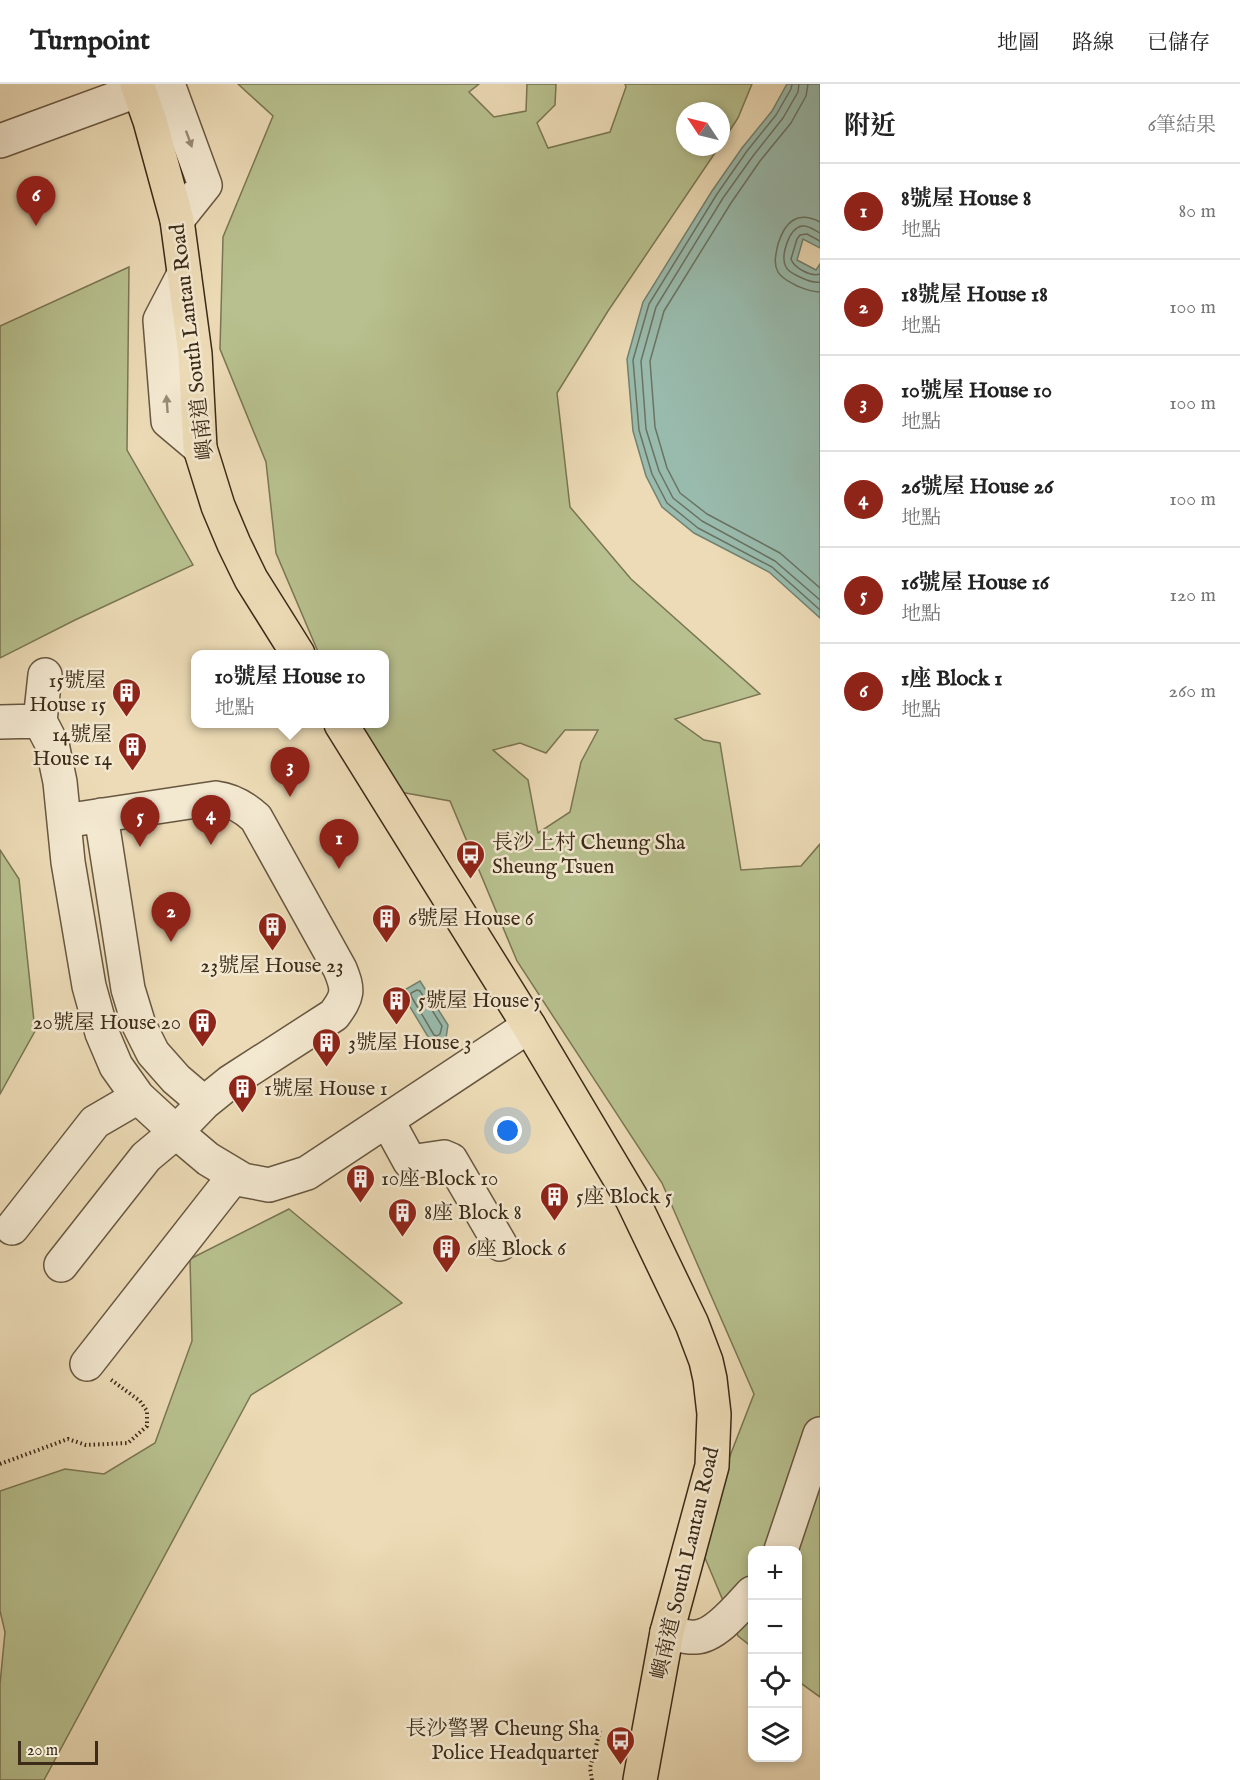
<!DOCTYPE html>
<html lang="zh-TW">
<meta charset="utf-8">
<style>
:root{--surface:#fff;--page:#f2f2f2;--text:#222;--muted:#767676;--line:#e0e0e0;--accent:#8f2418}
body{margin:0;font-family:"IM FELL English","Noto Serif TC",serif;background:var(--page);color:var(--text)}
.controls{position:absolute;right:18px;bottom:18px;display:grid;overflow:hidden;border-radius:12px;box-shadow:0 3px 9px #0003}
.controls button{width:54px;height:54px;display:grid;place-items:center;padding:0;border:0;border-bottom:2px solid var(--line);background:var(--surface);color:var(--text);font:30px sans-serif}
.compass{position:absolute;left:676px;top:18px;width:54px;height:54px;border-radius:50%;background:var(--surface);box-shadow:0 3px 9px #0003;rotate:305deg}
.scale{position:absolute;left:18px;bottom:15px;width:80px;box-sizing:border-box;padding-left:6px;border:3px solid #3c2b18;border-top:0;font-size:16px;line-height:21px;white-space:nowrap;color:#3c2b18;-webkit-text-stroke:4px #f3e8d0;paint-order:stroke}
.you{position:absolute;left:508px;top:1047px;width:21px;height:21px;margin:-15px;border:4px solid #fff;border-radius:50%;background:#1a73e8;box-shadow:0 0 0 9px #1a73e833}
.badge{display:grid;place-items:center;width:39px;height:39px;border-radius:50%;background:var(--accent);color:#fff;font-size:20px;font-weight:700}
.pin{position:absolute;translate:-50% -50px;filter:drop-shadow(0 2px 3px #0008)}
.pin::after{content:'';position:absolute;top:32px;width:21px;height:18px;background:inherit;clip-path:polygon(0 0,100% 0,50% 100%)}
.popup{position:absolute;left:191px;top:566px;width:198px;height:78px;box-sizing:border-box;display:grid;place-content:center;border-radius:12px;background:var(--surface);filter:drop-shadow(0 2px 4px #0005);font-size:20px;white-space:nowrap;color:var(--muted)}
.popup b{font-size:22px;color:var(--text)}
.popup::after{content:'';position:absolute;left:50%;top:100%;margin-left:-12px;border:12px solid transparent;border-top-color:var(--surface)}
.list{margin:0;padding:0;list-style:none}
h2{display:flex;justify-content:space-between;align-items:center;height:78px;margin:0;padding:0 24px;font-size:26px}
h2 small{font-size:20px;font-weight:400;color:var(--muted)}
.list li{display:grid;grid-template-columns:39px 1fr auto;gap:18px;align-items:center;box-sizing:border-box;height:96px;padding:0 24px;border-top:2px solid var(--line)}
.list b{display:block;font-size:22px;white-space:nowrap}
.list p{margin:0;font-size:20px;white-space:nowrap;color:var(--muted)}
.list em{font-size:20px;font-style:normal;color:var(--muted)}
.icon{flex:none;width:33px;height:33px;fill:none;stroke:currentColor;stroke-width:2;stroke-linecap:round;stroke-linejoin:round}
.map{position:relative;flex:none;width:820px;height:1696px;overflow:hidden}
header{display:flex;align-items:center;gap:36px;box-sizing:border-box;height:84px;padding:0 30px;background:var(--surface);border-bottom:2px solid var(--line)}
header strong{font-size:28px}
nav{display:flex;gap:33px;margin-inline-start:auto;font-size:21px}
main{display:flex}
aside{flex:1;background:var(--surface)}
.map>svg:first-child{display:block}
.green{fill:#b7c08e;stroke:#7a7653;stroke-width:1.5;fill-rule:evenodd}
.water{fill:#99bbad;stroke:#748171;stroke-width:1.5}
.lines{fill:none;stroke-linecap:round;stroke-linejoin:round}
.shore{stroke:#6a7362;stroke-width:1.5}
.minor-casing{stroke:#685740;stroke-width:36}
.major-casing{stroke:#3c2b18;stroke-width:36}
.path{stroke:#3c2b18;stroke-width:4;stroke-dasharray:1.5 3;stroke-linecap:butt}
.minor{stroke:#f3e8d0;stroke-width:33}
.major{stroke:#ecdbb6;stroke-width:33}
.oneway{fill:#988a74}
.labels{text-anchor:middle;stroke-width:5;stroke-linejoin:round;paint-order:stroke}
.street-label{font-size:21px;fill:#3c2b18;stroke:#f3e8d0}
.poi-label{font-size:21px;fill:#3c2b18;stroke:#f3e8d0;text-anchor:start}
</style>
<header>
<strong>Turnpoint</strong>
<nav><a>地圖</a><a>路線</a><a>已儲存</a></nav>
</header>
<main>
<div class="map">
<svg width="820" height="1696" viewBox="0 0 820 1696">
<rect width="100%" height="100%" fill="#ecdbb6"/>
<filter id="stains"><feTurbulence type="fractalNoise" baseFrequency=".00333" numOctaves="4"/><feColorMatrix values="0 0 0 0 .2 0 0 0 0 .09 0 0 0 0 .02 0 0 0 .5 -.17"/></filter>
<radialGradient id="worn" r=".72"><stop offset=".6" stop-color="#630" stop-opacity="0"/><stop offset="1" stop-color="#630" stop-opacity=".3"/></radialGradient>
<path class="green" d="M238,0H479L469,8L494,33L526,27L527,0H556L555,21L537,39L548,64L610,48L626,3L625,0H752L738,34L721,60V27H685V63H719L608,227L557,309L570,423L631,495L760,610L675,635L704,656L720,659L741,786L801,782L820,760V1613L798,1597V1466H752V1563L738,1552L705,1474L716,1408L754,1310L662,1099L517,877L450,717L400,708L356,640H385V570H319L276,469L266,378L220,265L223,153L273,32ZM565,646H598L581,678L570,728L538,749L528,696L493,666L520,659L546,669Z
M129,183L127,366L193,481L75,536L0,574V242Z
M0,766L19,795L35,947L0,1010Z
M289,1125L402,1219L251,1311L44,1696H0V1600L5,1548L0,1527V1407L65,1385L104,1390L155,1359L192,1257L190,1175Z"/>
<path class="water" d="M787,0H820V164L803,155L797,176L816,186L820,180V534L769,488L694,449L662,423L646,392L633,347L627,275L643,218L712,107L742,64L772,27Z
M420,897L448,941L446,954L433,961L401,908Z"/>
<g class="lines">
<path class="shore" d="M792,0L791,5L776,31L747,67L717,110L649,220L633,276L639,346L652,390L667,419L698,444L772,483L820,526
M799,0L798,8L783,34L753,72L723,114L656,223L641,277L646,345L659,387L673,414L702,437L775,477L820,516
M808,0L806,12L791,39L760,77L731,119L664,227L650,277L655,343L667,384L680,409L707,430L780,469L820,504
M820,138C797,126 785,138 778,160C776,170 773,179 778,188C782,195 790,198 797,202C805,205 811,208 820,208
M820,149C814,146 809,141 802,142C789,144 780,172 786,183C789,189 796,191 802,194C808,197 813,199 820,198
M820,157L807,150L800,151L797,155L791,175C794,184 811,193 820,190
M417,906L420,907L442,942L440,950L437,952L434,951L411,912V909Z"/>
<defs>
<path id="minor" d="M168,0L205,101L177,136
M0,57L139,6
M184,190L160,236L168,337L200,364
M45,591L40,637L52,660L60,698L68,778L89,902L102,949L116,982L138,1013L176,1048L208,1075L243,1096L269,1101L307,1089L529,942
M0,638L40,637
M101,731L128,905L139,941L153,969L176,995L204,1019
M387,1036L410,1078L444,1073L451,1076L500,1160
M12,1144L95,1038L138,1013
M61,1181L146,1073L176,1048L204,1019L230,998L334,931C348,912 349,907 340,885L256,734C244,723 232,716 216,714L64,737
M87,1280L235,1091
M781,1466L820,1350
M667,1548C676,1550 686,1554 696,1553C716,1552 739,1523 752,1509"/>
<path id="major" d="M137,0L150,37L177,136L195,270L200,364L218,422L234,460L251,495L298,570
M341,640L529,942L632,1115L692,1240L706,1277L710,1295L714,1330L712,1382L667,1548L640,1696"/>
</defs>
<use href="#minor" class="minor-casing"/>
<use href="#major" class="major-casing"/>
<path class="path" d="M0,1380L68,1355L86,1361L128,1359L147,1342V1327L140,1317L110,1295
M592,1696L590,1684L600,1647"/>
<use href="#minor" class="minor"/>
<use href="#major" class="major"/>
</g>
<defs><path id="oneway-solid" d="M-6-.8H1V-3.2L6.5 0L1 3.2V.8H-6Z" transform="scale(1.5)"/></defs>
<g class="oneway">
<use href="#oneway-solid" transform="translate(189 55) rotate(70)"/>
<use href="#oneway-solid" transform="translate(167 320) rotate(-94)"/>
</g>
<defs>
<symbol id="building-pin" viewBox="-11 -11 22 30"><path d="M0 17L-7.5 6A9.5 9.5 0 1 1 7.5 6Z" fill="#8f2418" stroke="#f3e8d0"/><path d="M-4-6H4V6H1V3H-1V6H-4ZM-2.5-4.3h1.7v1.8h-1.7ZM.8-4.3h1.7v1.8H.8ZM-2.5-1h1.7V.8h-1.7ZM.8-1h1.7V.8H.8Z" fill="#fff"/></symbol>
<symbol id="bus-pin" viewBox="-11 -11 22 30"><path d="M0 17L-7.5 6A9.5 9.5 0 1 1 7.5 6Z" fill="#8f2418" stroke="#f3e8d0"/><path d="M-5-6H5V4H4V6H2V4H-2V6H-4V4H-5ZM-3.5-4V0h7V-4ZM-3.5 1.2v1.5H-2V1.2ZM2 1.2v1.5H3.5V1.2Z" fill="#fff"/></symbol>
</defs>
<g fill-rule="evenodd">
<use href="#building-pin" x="110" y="592" width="33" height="45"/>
<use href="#building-pin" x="116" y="646" width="33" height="45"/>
<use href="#bus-pin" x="454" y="754" width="33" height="45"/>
<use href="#building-pin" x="370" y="818" width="33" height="45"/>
<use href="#building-pin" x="256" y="826" width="33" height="45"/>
<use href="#building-pin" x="380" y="900" width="33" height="45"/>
<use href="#building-pin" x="186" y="922" width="33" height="45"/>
<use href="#building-pin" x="310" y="942" width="33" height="45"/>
<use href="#building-pin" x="226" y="988" width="33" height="45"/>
<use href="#building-pin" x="344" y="1078" width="33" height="45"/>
<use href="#building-pin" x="538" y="1096" width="33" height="45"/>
<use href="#building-pin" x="386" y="1112" width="33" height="45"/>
<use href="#building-pin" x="430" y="1148" width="33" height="45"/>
<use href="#bus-pin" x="604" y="1640" width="33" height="45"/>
</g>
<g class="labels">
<g class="street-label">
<text transform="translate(191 258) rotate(-97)" y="7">嶼南道 South Lantau Road</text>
<text transform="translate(685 1479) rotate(-77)" y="7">嶼南道 South Lantau Road</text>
</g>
<g class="poi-label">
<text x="106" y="603" text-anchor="end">15號屋<tspan x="106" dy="24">House 15</tspan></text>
<text x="112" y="657" text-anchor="end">14號屋<tspan x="112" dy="24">House 14</tspan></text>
<text x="492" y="765">長沙上村 Cheung Sha<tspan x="492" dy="24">Sheung Tsuen</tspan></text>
<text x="408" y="841">6號屋 House 6</text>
<text x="272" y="888" text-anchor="middle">23號屋 House 23</text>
<text x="418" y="923">5號屋 House 5</text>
<text x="181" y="945" text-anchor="end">20號屋 House 20</text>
<text x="348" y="965">3號屋 House 3</text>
<text x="264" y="1011">1號屋 House 1</text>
<text x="381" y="1101">10座 Block 10</text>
<text x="576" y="1119">5座 Block 5</text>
<text x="424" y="1135">8座 Block 8</text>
<text x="467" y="1171">6座 Block 6</text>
<text x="599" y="1651" text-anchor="end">長沙警署 Cheung Sha<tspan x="599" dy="24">Police Headquarter</tspan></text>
</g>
</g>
<rect width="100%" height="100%" filter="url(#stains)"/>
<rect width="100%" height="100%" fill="url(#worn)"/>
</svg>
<div class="controls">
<button>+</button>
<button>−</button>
<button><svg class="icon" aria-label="locate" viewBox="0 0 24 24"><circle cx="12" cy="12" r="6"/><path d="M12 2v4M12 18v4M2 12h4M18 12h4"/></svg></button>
<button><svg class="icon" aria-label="layers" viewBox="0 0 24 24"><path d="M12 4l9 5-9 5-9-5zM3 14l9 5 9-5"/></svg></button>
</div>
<svg class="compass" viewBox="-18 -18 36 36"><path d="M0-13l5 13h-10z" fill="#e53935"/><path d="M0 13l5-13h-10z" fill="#767676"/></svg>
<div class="scale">20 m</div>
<div class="you"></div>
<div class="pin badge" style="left:339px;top:785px">1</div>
<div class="pin badge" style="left:171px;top:858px">2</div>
<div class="pin badge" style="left:290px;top:713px">3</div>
<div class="popup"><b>10號屋 House 10</b>地點</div>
<div class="pin badge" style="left:211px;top:761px">4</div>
<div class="pin badge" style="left:140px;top:763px">5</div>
<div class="pin badge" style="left:36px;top:142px">6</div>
</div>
<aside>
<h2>附近<small>6筆結果</small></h2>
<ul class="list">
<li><span class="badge">1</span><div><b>8號屋 House 8</b><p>地點</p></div><em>80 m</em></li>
<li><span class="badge">2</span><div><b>18號屋 House 18</b><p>地點</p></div><em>100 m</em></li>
<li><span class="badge">3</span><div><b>10號屋 House 10</b><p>地點</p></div><em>100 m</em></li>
<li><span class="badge">4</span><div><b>26號屋 House 26</b><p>地點</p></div><em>100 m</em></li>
<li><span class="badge">5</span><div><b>16號屋 House 16</b><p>地點</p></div><em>120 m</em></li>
<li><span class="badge">6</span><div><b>1座 Block 1</b><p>地點</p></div><em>260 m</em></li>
</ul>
</aside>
</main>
